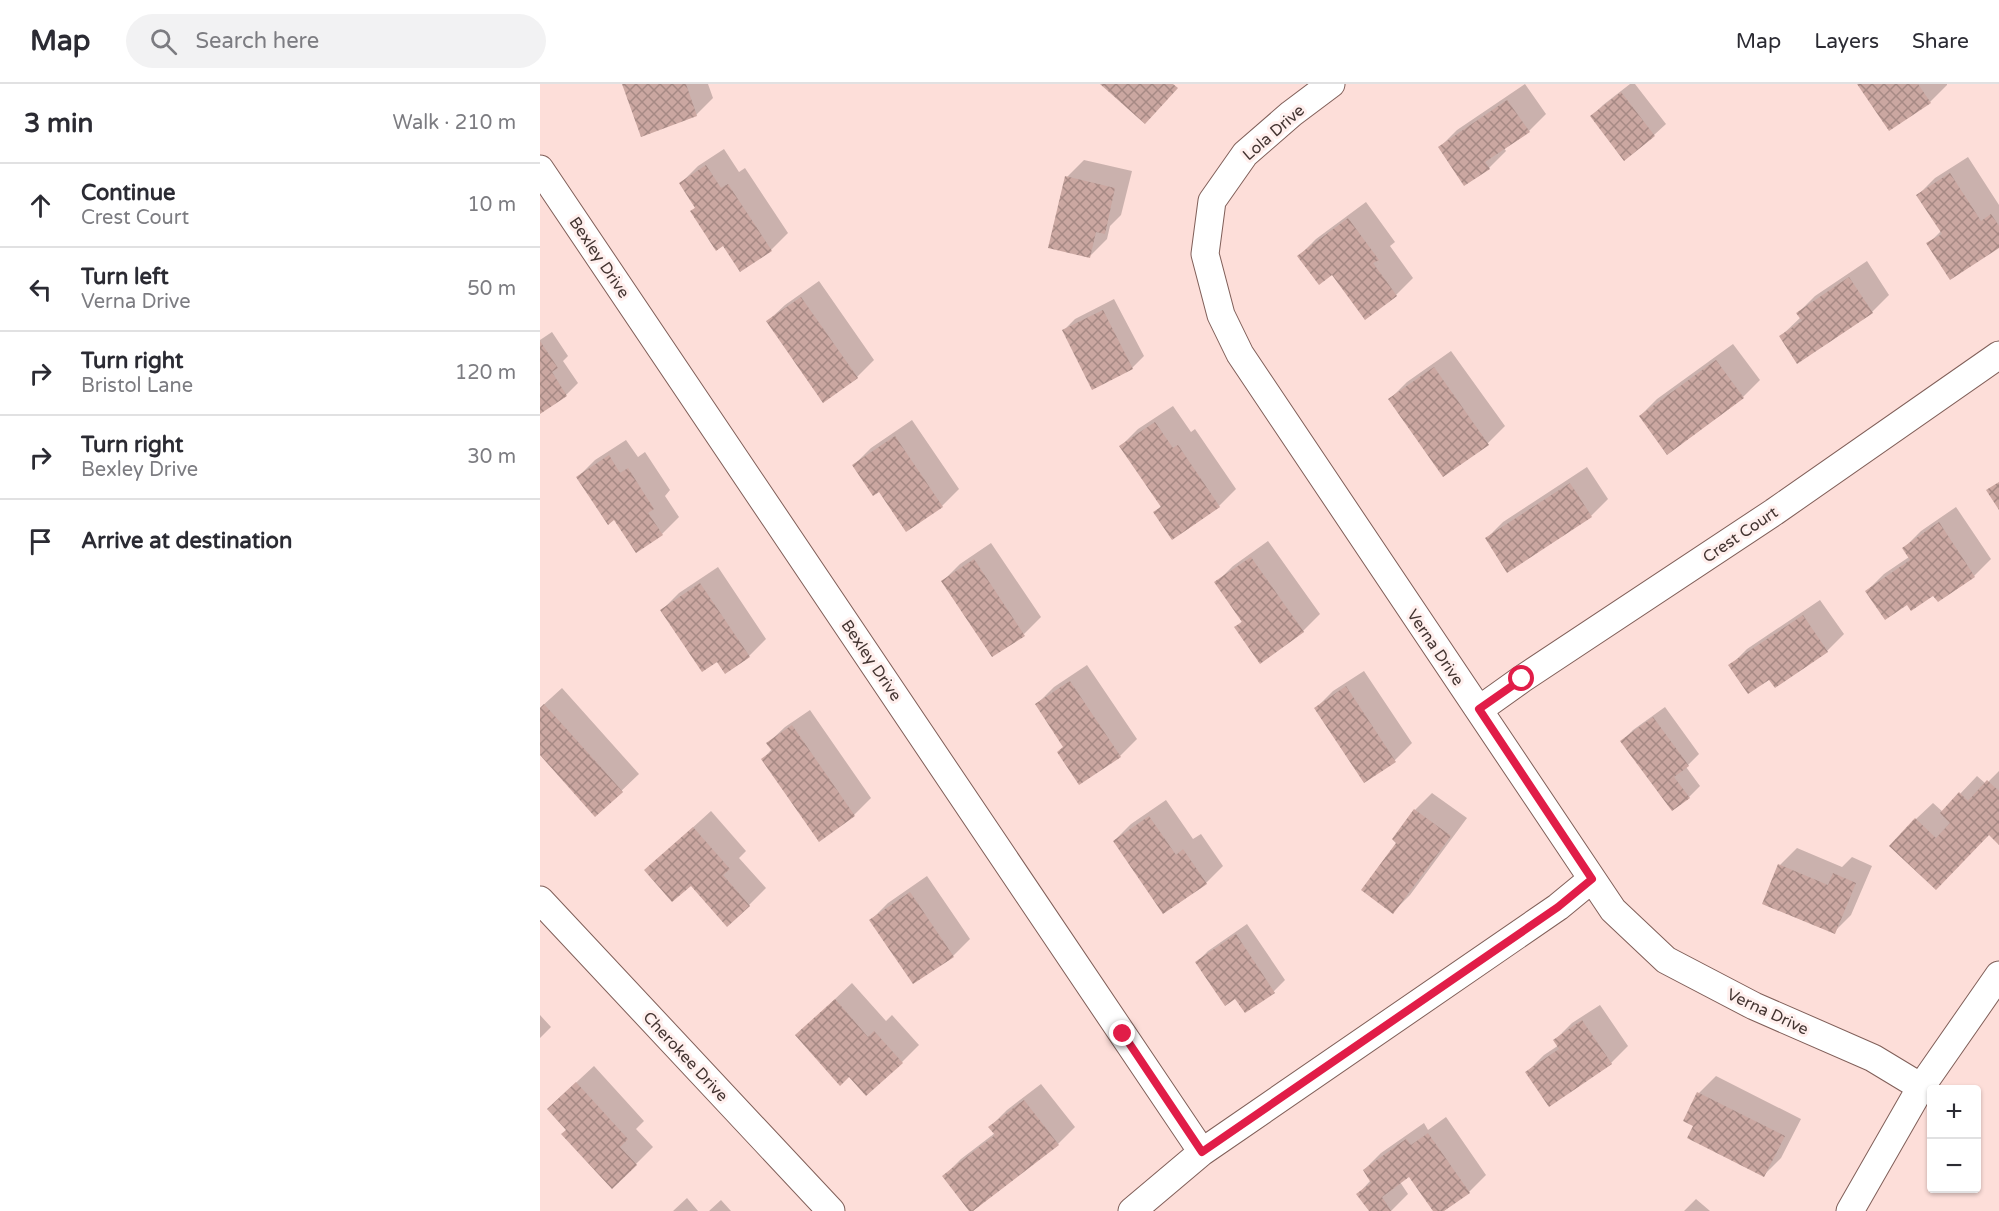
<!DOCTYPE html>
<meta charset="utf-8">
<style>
:root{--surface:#fff;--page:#f2f2f3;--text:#2b2b33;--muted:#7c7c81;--line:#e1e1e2}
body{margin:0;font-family:"Varela Round",sans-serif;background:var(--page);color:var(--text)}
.controls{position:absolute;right:18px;bottom:18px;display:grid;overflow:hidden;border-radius:6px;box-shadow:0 2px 4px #0004}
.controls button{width:54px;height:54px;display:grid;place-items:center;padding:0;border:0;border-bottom:2px solid var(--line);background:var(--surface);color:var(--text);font:30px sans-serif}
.stop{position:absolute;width:18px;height:18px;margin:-14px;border:4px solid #e11d48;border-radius:50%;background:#fff}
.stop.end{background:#e11d48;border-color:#fff;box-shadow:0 2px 6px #0008}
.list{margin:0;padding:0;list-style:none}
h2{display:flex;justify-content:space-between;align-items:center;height:78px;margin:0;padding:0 24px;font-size:26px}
h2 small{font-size:20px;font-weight:400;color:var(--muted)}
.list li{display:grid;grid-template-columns:39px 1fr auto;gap:18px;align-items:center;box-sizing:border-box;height:84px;padding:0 24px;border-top:2px solid var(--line)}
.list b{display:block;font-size:22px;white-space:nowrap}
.list p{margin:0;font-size:20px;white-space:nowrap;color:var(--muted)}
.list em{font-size:20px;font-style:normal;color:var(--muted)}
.icon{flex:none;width:33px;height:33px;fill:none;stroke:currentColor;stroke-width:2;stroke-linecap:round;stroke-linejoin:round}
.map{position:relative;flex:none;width:1459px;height:1127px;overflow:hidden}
header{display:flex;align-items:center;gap:36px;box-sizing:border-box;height:84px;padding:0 30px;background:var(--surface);border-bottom:2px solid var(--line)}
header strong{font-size:28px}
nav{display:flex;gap:33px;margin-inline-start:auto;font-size:21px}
.search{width:420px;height:54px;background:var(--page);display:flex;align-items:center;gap:15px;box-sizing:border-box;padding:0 21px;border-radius:33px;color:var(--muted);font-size:22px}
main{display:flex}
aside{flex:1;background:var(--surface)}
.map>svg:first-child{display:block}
.shadow{fill:#0003}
.building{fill:url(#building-cross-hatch)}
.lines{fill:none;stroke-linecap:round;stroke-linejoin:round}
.minor-casing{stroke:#805f59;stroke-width:29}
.minor{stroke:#fff;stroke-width:27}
.route{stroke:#e11d48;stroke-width:8}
.labels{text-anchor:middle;stroke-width:6;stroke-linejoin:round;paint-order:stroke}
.street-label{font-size:16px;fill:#433431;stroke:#ffefed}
</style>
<header>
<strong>Map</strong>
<div class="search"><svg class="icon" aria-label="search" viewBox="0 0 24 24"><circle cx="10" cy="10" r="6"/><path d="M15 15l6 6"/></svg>Search here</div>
<nav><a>Map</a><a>Layers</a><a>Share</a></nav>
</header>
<main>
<aside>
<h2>3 min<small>Walk · 210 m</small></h2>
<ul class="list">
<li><svg class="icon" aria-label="ahead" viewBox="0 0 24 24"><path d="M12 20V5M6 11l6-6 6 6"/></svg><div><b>Continue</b><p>Crest Court</p></div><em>10 m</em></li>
<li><svg class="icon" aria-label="left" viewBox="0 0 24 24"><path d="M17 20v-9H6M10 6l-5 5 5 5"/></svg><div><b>Turn left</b><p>Verna Drive</p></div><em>50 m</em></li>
<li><svg class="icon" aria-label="right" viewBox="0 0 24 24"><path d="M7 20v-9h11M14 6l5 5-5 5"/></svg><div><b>Turn right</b><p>Bristol Lane</p></div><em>120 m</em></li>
<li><svg class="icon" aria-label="right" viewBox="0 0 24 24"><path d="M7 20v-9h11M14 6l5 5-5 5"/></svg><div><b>Turn right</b><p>Bexley Drive</p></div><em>30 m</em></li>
<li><svg class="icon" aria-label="arrive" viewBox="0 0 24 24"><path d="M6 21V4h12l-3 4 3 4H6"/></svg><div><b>Arrive at destination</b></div></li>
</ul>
</aside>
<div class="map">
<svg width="1459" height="1127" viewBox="0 0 1459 1127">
<defs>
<pattern id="building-cross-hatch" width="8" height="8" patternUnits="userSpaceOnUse" patternTransform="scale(1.5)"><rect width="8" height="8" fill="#cba7a1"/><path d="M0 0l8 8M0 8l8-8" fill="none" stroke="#a68984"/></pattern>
</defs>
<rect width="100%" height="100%" fill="#fdded9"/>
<path class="shadow" d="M84,0H168L173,14L156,31Z
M985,0L1006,30L989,47L964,64L966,67L949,84L900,63L917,46Z
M1090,0H1095L1126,40L1114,51L1052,32L1063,21Z
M1319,0H1407V1L1390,18L1349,45Z
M184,65L199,88L205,84L248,149L231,166L183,160L152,127L156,123L141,99L158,82Z
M1428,73L1459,121V162L1411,194L1388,160L1402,146L1378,111L1395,94Z
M544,76L592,87L581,131L570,142L567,155L550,172L527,93Z
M826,118L855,158L850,162L873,194L856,211L825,234L792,189L759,172L776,155Z
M1327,177L1349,211L1332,228L1241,252L1261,233L1258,229L1275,212Z
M279,197L334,276L317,293L228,237L245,221Z
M574,215L604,272L592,284L524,246L535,235Z
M12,248L28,272L23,277L38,299L27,310L0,328V256Z
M1193,260L1220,296L1203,313L1100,332L1117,315Z
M911,267L965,342L948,359L904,391L850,315L867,298Z
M633,322L651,348L655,345L696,405L679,422L615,428L622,421L581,362L598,345Z
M372,336L419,405L402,422L339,406L314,381L331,364Z
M86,356L98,373L105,368L130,406L125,412L139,433L122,450L74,434L38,393L55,376Z
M1047,383L1068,415L1051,432L946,455L963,438Z
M1416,423L1451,475L1434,492L1398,516L1394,510L1367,519L1327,507L1344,490L1369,473L1364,464L1381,447Z
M728,457L780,530L763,547L696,544L703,536L676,499L693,482Z
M451,459L501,533L484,550L403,497L420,480Z
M178,483L226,555L209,572L177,576L122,526L139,509Z
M1280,516L1304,550L1287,567L1230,594L1190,582L1207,565Z
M547,581L597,655L580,672L524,662L497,620L514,603Z
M824,587L872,659L855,676L824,697L776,624L793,607Z
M22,604L99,690L56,731L0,668V624Z
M1125,623L1159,670L1146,683L1160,702L1149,713L1082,657L1093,646Z
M270,626L331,714L314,731L279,756L223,675L232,665L228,659L245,643Z
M1459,687V757L1449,749L1413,787L1376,735L1393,719L1403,728L1437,692L1446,700Z
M892,709L927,734L870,811L853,828L858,759L854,755L875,726Z
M626,716L653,755L661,750L683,782L666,799L574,757L591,740Z
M171,727L206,767L199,774L226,804L209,821L151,799L106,786Z
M1257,764L1302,783L1312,773L1332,782L1311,831L1294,848L1240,781Z
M387,792L430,855L413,872L331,836L348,819Z
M707,840L745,896L734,907L705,927L696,913L657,878L668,867Z
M312,899L346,937L352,931L379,961L362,978L309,991L257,951Z
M1060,921L1088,962L1071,979L987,988L1004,971L1019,961L1015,956L1032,939Z
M0,931L11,943L0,954Z
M54,982L104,1037L96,1045L113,1063L96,1080L28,1046L26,1008Z
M1176,992L1261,1035L1241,1074L1224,1091L1145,1036L1159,1009Z
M501,1000L535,1043L518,1060L430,1127L404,1092L421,1075L455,1049L450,1043L467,1026Z
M906,1033L946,1091L929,1108L902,1127H895L870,1091L860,1098L868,1110L851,1127H830L818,1110L831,1096L824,1086L841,1069L884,1039L888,1046Z
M147,1114L158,1127H133Z
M1156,1115L1170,1127H1144Z
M181,1116L191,1127H169Z"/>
<path class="building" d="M82,0H146L157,32L101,53Z
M560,0H633L638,4L605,40Z
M1317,0H1378L1391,19L1349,47Z
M1081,8L1115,52L1084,77L1050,32Z
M967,16L990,48L945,78L950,85L924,102L898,63Z
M166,81L181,104L188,100L232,167L200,188L183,162L176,167L150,127L155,124L139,99Z
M1410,89L1441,137L1451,130L1459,142V164L1410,196L1386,159L1402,150L1376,111Z
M525,92L575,104L565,150L556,148L550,174L508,164Z
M808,134L839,176L833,179L857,212L825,236L792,191L779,201L757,172Z
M1309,193L1333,229L1257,280L1239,252L1262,237L1256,229Z
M261,213L318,294L283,319L226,237Z
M563,226L593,285L552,306L522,246Z
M0,257L18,284L12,288L27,312L0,330Z
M1176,276L1204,314L1127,371L1099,332Z
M894,283L949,361L903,393L848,315Z
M615,338L633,364L638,361L680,423L632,456L613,428L621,423L579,362Z
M355,352L403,423L366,448L339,408L333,412L312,381Z
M69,371L80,389L88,384L114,425L108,429L123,451L96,469L74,436L68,441L36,393Z
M1459,398V426L1446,406Z
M1030,399L1052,433L967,489L945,454Z
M1399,438L1435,493L1398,518L1393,512L1371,527L1367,521L1345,536L1325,507L1370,476L1362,464Z
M711,473L764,548L720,580L694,543L702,538L674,498Z
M434,475L485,552L452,573L401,497Z
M160,499L210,573L185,590L177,578L162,588L120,526Z
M1263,531L1288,568L1235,604L1229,596L1208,610L1188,581Z
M530,597L581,673L539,701L517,668L523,663L495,620Z
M806,602L856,678L824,699L774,624Z
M4,620L83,708L55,733L0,671V624Z
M1113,633L1149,682L1134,693L1150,714L1132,727L1080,657Z
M252,641L315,732L279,758L221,675L232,667L226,659Z
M1447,696L1459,707V761L1449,751L1396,806L1349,762L1375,734L1396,754L1410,739L1400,729L1419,708L1428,717Z
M874,725L911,752L853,830L821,806L856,759L852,755Z
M609,732L636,771L643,765L667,800L623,830L573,757Z
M153,743L190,785L183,791L210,822L187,843L151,802L132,818L104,786Z
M1238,780L1288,801L1293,789L1316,799L1295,850L1222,820Z
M370,808L414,873L373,900L329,836Z
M696,850L735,909L705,929L695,915L685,922L655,878Z
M295,915L328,953L334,947L363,979L326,1012L309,993L300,1002L255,951Z
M1042,936L1072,980L1009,1023L985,988L1019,965L1013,956Z
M36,998L88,1055L80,1063L97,1081L72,1105L21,1050L26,1046L7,1025Z
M1157,1008L1245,1052L1224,1093L1147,1054L1153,1042L1143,1037Z
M484,1016L519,1061L433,1127H429L402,1092L455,1051L448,1043Z
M888,1049L930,1109L904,1127H893L869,1093L842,1113L851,1127H829L816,1110L831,1099L823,1086L866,1055L871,1061Z"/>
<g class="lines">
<defs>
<path id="minor" d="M791,0L751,30L705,70L672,117L665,170L681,231L700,270L1073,826L1126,876L1214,922L1333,974L1381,1003
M0,85L662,1068
M940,625L982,595L1234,428L1459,271
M0,816L291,1127
M592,1127L662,1068L1018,823L1052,795
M1310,1127L1381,1003L1459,891"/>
</defs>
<use href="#minor" class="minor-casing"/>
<use href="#minor" class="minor"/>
</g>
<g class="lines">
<path class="route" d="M583,950L662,1068L1018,823L1052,795L939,625L982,595"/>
</g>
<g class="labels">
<g class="street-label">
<text transform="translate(733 48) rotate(-41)" y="6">Lola Drive</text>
<text transform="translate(60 173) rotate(56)" y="6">Bexley Drive</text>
<text transform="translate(1200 450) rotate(-34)" y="6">Crest Court</text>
<text transform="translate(896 563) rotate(56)" y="6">Verna Drive</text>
<text transform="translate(332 576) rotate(56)" y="6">Bexley Drive</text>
<text transform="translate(1228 927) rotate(25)" y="6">Verna Drive</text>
<text transform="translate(146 972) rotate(47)" y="6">Cherokee Drive</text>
</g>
</g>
</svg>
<div class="controls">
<button>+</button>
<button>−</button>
</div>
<div class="stop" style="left:982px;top:595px"></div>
<div class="stop end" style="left:583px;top:950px"></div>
</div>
</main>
